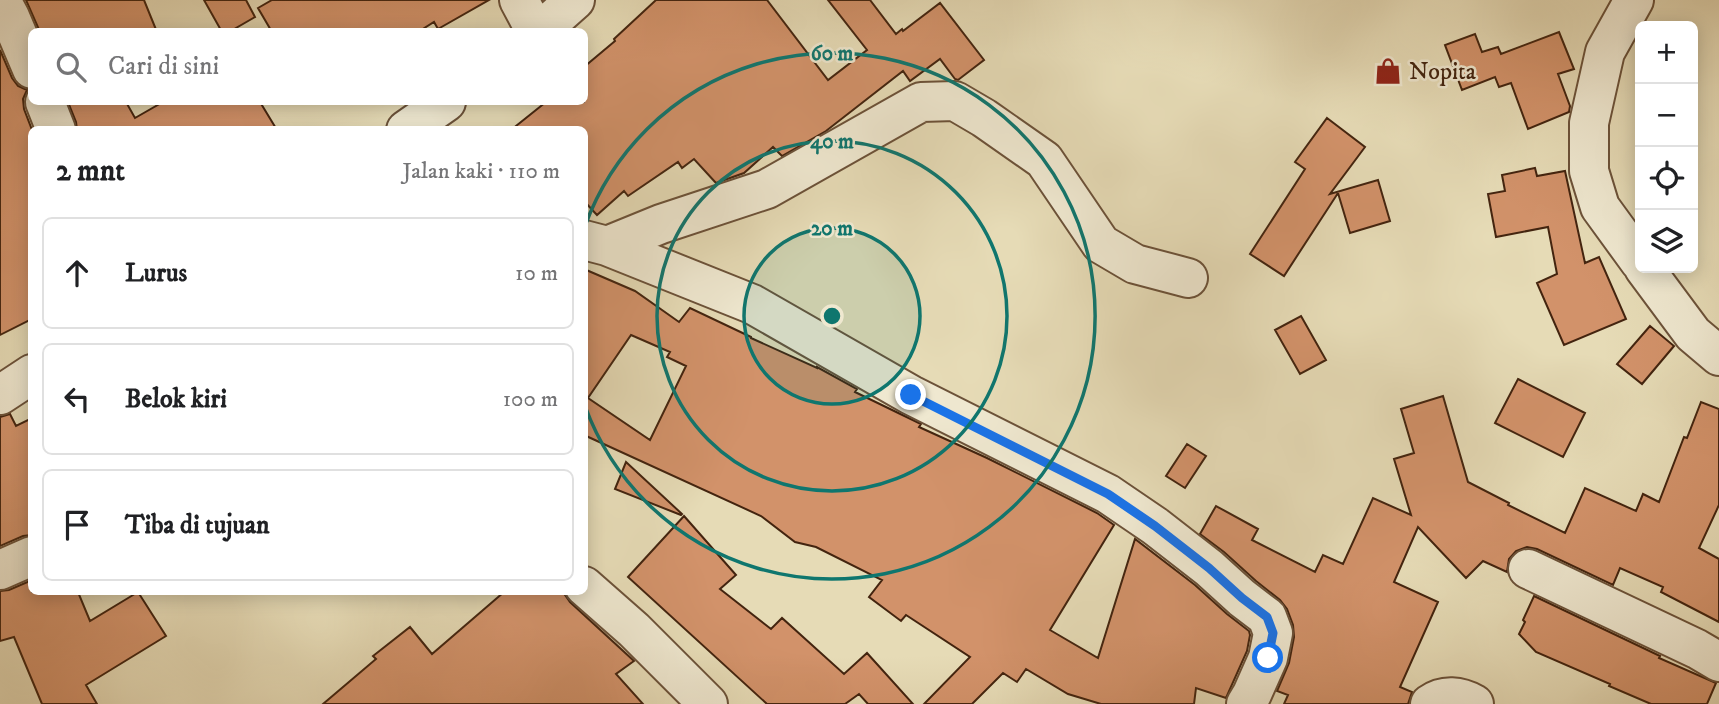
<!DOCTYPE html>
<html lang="id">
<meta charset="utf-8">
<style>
:root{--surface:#fff;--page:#f2f2f2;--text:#202124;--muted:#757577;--line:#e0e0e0}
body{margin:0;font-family:"IM FELL DW Pica",serif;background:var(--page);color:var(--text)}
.controls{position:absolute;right:21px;top:21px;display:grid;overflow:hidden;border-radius:10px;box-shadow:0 4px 18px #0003}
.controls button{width:63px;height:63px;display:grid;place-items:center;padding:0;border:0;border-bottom:2px solid var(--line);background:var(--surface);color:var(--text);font:35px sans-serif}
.stop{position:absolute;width:21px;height:21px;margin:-16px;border:5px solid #1a73e8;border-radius:50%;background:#fff}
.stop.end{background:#1a73e8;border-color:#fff;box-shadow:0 2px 7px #0008}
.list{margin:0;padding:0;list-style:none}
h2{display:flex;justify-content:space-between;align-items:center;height:91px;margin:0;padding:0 28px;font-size:30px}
h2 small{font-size:23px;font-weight:400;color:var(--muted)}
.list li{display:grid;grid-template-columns:46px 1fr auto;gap:21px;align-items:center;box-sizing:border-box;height:112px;margin:0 14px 14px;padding:0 14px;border:2px solid var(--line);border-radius:10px}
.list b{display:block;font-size:26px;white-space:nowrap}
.list em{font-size:23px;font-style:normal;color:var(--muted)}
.icon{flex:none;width:38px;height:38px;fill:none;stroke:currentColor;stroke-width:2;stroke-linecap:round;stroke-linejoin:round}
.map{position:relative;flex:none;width:1719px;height:704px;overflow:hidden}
.search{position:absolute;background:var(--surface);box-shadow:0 4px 18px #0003;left:28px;top:28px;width:560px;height:77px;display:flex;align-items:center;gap:18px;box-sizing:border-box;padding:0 24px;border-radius:10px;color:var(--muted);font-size:26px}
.panel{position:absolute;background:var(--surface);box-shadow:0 4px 18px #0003;left:28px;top:126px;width:560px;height:469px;border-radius:10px}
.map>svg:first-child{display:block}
.building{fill:#d2926a;stroke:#43240f;stroke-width:2;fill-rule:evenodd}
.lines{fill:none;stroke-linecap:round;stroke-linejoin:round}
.minor-casing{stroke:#6c5239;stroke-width:42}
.minor{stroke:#efe8d0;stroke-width:38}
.route{stroke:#1a73e8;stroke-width:9}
.ring{fill:none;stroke:#0f766e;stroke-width:3.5}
.labels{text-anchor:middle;stroke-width:5;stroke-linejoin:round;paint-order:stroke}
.poi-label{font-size:24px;fill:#43240f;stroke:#efe8d0;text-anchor:start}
.centre{fill:#0f766e;stroke:#efe8d0;stroke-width:3.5}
.ring-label{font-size:21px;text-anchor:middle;font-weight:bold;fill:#0f766e;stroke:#efe8d0;stroke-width:5;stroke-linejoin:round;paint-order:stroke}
</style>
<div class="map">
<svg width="1719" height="704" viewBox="0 0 1719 704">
<rect width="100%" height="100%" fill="#e6dbb6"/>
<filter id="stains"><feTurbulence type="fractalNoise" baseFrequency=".00286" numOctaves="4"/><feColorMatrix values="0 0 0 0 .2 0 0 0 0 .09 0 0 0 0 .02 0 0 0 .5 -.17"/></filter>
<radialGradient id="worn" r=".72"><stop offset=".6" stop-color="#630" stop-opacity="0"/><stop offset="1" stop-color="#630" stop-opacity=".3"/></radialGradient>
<path class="building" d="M26,0H144L157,32H40Z
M204,0H246L255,17L229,32H222Z
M272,0H489L438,29L434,22L418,32H272L258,8Z
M656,0H767L828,80L867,50L828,0H870L896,34L902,29L903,31L940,3L984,60L958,80L955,79L940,59L910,81L903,71L826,131L782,156L773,147L744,173L716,183L694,159L682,168L678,162L628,196L624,191L597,215L584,201V130H511L546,102H584V67L615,41L614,39Z
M1559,32L1574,69L1558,74L1570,106L1569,112L1528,129L1511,83L1499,87L1495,77L1462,90L1445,45L1475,34L1482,52L1498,47L1501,54Z
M0,50L12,78L18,86L27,90L23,99L24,109L32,130V319L0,335Z
M68,102H126L135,118L163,102H260L277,130H77L76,122Z
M1327,118L1365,147L1330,194L1378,180L1390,221L1350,233L1338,193L1284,276L1250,254L1305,169L1295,162Z
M1535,168L1537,176L1565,171L1585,263L1599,257L1626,319L1564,345L1537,283L1557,274L1548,227L1496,237L1488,194L1505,191L1502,175Z
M584,269L635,291L679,322L690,308L751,337V338L817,368V367L857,389L855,392L921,424L919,427L987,458L1097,513L1114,525L1050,630L1098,658L1135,539L1195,585L1227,614L1249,631L1250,635L1247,651L1226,698L1196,688L1194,704H1101L1068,694L1026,669L1017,682L1003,673L972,704H924L970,657L906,615L901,621L869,597L882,580L816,547L795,542L761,516L584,435ZM631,335L670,352L667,357L686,366L650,440L588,398Z
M1301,316L1326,360L1300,374L1275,330Z
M1650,326L1674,346L1642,384L1617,364Z
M1518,379L1585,413L1563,457L1495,423Z
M1443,396L1468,482L1509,503L1508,505L1565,533L1585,488L1636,511L1643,494L1659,502L1684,437L1687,438L1701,402L1719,409V505L1699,548L1719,559V622L1661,592L1663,587L1620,568L1613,585L1537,549L1527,547L1516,551L1509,559L1507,572L1483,561L1466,578L1418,527L1394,582L1438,602L1400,687L1412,692L1408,704H1284L1288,695L1277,691L1289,663L1294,637L1293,625L1287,609L1280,600L1256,581L1224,552L1200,534L1216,506L1258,529L1252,540L1315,572L1323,555L1343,564L1373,498L1411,515L1394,459L1414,453L1401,409Z
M10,414L16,426L32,418V535L23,536L0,546V417Z
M1187,444L1206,456L1185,488L1166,476Z
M626,462L682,514L681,515L615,489Z
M684,516L736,575L720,589L771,629L782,618L844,674L867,653L913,704H868L859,694L845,704H767L628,577Z
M32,580V592H78L90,621L138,592L166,636L86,685L97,704H42L14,637L0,641V591L9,590Z
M504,592H563L570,602L634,661L616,674L643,704H323L376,659L373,656L410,627L432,654Z
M1534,596L1660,656L1659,658L1716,683L1707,704H1651L1609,686L1610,684L1536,652L1519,634L1525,622L1523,620Z"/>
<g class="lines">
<defs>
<path id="minor" d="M1,0L10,17L32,69
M519,0L536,32
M1634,0L1605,52L1589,123V171L1600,207L1640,262
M539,32L575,0
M45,102L56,130
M406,130L446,102
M584,240L607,246L752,304L911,395L1108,494L1155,526L1209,568L1242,598L1267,617L1273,633L1268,658L1252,694L1246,704
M607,246L661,224L767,189L921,102L955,101L984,118L1044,160L1101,244L1135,264L1188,278
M1644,268L1693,334L1719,356
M0,395L32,374
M1528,569L1697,649L1719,662
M0,570L32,556
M584,586L634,630L708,704
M1430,704C1444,694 1460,696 1474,704"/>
</defs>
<use href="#minor" class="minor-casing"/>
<use href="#minor" class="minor"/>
</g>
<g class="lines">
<path class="route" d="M911,395L1108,494L1155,526L1209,568L1242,598L1267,617L1273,633L1268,658"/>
</g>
<circle cx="832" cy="316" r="88" fill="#0f766e" fill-opacity=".12"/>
<g class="ring">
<circle cx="832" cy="316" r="88"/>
<circle cx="832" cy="316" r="175"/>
<path d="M585 226A263 263 0 1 1 585 406"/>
</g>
<defs>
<symbol id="shop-bare" viewBox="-9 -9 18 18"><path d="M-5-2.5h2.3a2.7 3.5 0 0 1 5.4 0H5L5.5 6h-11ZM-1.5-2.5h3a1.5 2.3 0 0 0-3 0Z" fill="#8f2418" stroke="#efe8d0" stroke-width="2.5" paint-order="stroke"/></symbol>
</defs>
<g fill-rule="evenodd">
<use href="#shop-bare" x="1369" y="52" width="38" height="38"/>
</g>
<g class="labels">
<g class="poi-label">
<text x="1409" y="79">Nopita</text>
</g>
</g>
<circle cx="832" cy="316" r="10" class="centre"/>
<g class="ring-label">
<text x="832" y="60">60 m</text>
<text x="832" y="148">40 m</text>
<text x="832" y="235">20 m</text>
</g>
<rect width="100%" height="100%" filter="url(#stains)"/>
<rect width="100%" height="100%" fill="url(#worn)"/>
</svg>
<div class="controls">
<button>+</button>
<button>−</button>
<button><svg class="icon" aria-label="locate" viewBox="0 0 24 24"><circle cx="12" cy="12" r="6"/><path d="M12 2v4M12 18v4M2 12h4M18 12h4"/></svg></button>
<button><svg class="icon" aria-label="layers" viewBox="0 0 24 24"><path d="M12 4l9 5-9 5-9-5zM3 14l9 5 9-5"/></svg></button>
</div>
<div class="stop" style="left:1268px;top:658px"></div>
<div class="stop end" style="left:911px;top:395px"></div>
<div class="search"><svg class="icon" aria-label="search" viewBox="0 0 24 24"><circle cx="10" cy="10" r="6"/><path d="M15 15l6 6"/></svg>Cari di sini</div>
<section class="panel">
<h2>2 mnt<small>Jalan kaki · 110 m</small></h2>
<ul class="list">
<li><svg class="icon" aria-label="ahead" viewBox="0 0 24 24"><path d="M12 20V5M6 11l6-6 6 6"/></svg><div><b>Lurus</b></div><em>10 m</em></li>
<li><svg class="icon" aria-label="left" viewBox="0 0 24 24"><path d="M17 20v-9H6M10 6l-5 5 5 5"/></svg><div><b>Belok kiri</b></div><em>100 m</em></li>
<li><svg class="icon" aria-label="arrive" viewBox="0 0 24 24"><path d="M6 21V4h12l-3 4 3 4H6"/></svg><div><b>Tiba di tujuan</b></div></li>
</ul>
</section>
</div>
